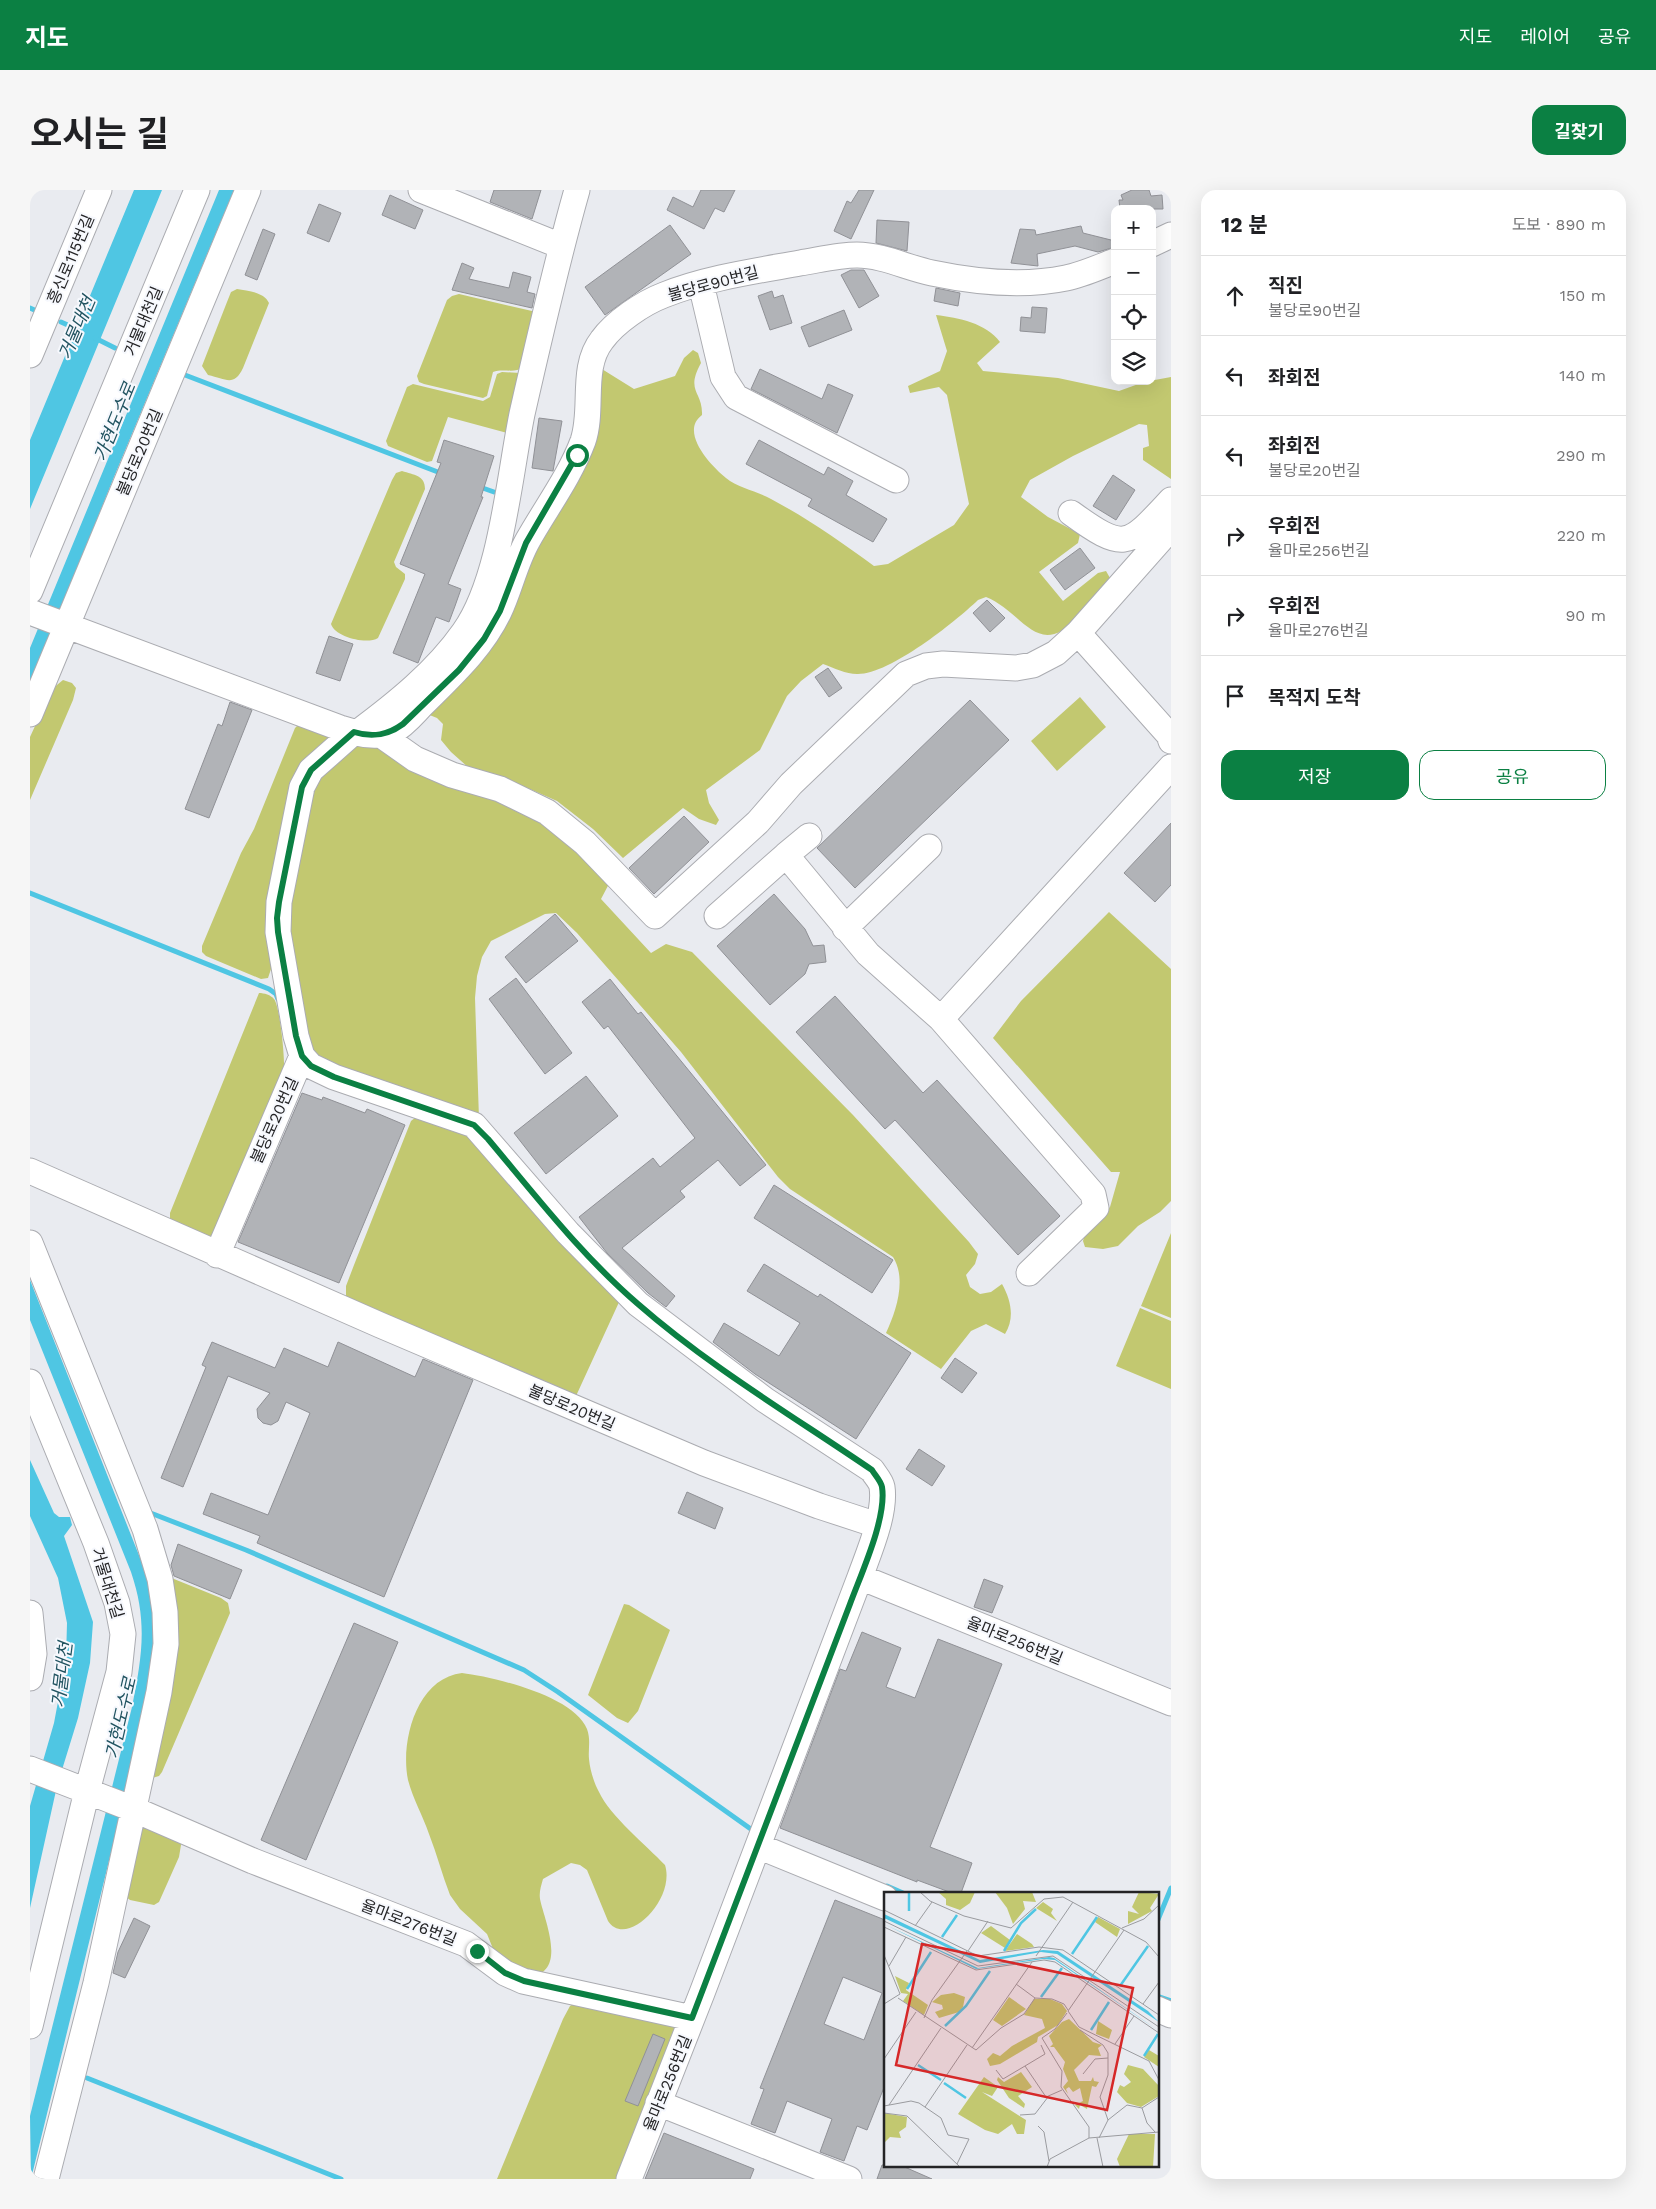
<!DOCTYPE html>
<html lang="ko">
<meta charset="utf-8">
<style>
:root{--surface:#fff;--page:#f6f6f6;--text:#202124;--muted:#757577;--line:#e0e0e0;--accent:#0b8043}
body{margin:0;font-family:"Work Sans","Noto Sans KR",sans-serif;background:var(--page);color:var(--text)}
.controls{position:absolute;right:15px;top:15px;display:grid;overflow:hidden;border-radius:10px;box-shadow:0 5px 20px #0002}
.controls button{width:45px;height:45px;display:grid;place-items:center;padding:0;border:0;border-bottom:1px solid var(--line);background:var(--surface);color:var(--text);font:25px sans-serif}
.stop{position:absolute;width:15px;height:15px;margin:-11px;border:4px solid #0b8043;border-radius:50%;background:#fff}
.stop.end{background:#0b8043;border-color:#fff;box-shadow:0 1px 5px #0008}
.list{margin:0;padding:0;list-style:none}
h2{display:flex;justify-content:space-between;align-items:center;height:65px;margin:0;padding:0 20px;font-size:21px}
h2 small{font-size:16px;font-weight:400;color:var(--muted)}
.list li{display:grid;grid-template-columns:32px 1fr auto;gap:15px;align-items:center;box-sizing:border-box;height:80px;padding:0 20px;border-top:1px solid var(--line)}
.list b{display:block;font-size:19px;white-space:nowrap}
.list p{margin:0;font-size:16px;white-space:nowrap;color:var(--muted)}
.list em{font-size:16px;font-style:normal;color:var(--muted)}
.actions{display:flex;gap:10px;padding:15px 20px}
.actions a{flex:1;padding:11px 0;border:1px solid var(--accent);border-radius:15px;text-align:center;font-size:18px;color:var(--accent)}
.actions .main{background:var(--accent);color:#fff}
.icon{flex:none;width:28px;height:28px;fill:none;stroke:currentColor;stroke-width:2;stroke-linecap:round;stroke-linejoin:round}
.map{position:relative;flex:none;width:1141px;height:1989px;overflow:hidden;border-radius:15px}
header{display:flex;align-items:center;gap:30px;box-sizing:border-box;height:70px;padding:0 25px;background:var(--accent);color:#fff}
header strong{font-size:24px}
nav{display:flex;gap:28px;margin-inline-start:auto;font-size:18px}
.intro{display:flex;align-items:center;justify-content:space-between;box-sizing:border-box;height:120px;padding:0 30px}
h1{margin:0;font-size:35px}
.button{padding:12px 22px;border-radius:15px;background:var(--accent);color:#fff;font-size:18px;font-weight:700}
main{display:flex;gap:30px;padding:0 30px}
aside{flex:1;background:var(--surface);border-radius:15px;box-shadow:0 5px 20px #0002}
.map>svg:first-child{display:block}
.green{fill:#c2c870}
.water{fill:#4fc6e3}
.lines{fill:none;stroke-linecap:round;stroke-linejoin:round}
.stream{stroke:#4fc6e3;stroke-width:5}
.building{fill:#b1b3b7;stroke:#909196;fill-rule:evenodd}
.minor-casing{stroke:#abacb1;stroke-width:27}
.minor{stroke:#fff;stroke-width:25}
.route{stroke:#0b8043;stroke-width:6}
.labels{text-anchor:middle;stroke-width:4;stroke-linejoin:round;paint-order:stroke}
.street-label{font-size:16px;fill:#242426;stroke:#f6f8fd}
.water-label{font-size:18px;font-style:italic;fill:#225461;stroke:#f6f8fd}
.inset-river{fill:none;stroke:#4fc6e3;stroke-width:2.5}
.inset-road{fill:none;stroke:#9a9b9f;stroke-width:1}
.view{fill:#d62828;fill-opacity:0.15;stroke:#d62828;stroke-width:2.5}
.inset-edge{fill:none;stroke:#242426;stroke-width:2.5}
</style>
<header>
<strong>지도</strong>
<nav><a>지도</a><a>레이어</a><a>공유</a></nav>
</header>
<div class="intro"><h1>오시는 길</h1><a class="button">길찾기</a></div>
<main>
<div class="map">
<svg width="1141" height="1989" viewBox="0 0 1141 1989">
<rect width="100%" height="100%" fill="#e9ebf0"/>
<path class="green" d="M207,99C218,101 234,102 239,113L213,178C204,197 196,189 178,185L172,176L197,112L201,102Z
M429,104L502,121L505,126L493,177C485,184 473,178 463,182L457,206L453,208L394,194L389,192L387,186L417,110L422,106Z
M906,125C929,128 956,133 970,152L947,173L953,181L1028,188L1089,201L1114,192L1141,187V289L1113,270V258L1119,256L1117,235L1109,234L1043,266L1000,290L991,307L1018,327L1050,344L1048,353L1009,382L1033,411L1068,383L1076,381L1080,388C1074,404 1061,414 1049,427C1006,471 994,422 956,407L948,410C925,432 859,485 827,484C816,484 804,478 793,474L771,491L757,506L730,560L676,600L679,613L689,630L686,635L669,629L653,618L593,668L563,639L527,611L486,593L439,578L421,562L411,550L413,534L407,528L397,524L510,339L567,176L604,199L645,186L654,168L663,160L668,163L671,173C655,202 673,201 672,225C649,242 681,276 696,288C708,298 727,301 741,309C777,328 811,352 844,376L858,374L924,335L939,314L917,205L909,197L880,203L878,196L910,181L917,161Z
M472,182L490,183L481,244L418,227L402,271L397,272L358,256L356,251L377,197L383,194L453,211L460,207L467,184Z
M372,281C384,285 395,285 395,299L364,372L366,377L375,384V389L348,448C337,455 305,447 301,434L362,290L366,283Z
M33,490L42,493L46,498L43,510L0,610V547L22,499Z
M1050,507L1076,537L1027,581L1001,551Z
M270,533L303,547L273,580L245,767L238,788L231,789L176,766L172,762V756L211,663L224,639L265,538Z
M326,551L344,554L509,629L581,690L571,709L621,763L636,754L662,762L823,925L939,1052L948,1064L945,1074L936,1085L940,1097L950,1104L961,1102L972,1094C981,1110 985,1128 975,1144L956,1134L941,1141L911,1179L856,1143C866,1122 877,1089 863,1067L760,999L748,987L651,862L547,743L526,723L515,724L461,751L452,767L447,786L445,808L449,929L307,881L281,862L255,733L282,594Z
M1079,722L1141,779V1011L1130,1022L1108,1036L1088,1056L1073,1059L1055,1057L1053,1051L1055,1044L1080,1017L1090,982H1081L963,848L991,811Z
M229,803C234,803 241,805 244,809C250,816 255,869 254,880L183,1045L176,1048L140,1032V1023Z
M386,927L432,942L443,950L590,1110L546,1206L316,1107V1096L324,1075L381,931Z
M1141,1043V1128L1111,1116Z
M1110,1118L1141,1131V1199L1086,1176Z
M139,1387L191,1408L198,1413L200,1423L132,1582L129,1586L122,1588Z
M594,1414L599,1415L640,1440L608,1521L598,1533L587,1528L558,1505Z
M432,1483C464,1487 544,1506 557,1539C561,1550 558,1559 559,1569C560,1580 564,1593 569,1602C580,1626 616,1655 635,1675C646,1710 596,1759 578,1731L557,1680L550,1675L541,1673L513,1689C511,1696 509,1702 510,1709C514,1729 537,1779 503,1786L466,1766L457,1744L430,1719L420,1705C412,1685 407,1664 399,1644C393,1626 383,1609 378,1590C370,1551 387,1488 432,1483Z
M108,1634L152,1649L149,1667L129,1712L124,1715L100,1710L95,1706Z
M545,1813L642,1833L645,1838L587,1989H467L533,1829L540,1816Z"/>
<path class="water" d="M104,0H132L0,319V250Z
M189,0H204L84,287L0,496V458Z
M0,1090L118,1388L127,1453L115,1524L1,1989L0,1926L102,1517C112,1466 118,1432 101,1382L0,1130Z
M0,1270L24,1323L29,1327H40L42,1335L34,1346L63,1432L60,1473L48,1528L27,1596L0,1718V1616L24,1533L36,1469L37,1433L28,1388L0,1326Z"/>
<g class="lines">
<path class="stream" d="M0,118L9,122
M31,132L51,141
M65,148L85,158
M155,185L413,284
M447,296L464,302
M0,703L239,799L246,804L248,809
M118,1322L216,1360L494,1480L528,1502L725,1642
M857,1696L873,1703
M1127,1732L1141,1698
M1127,1806L1141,1811
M57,1888L311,1989"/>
</g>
<path class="building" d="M464,0H511L502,29L460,12Z
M671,0H705L694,22L685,18L674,39L637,20L643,7L663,17Z
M829,0H844L821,49L804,41L817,11L821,13Z
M1102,0H1119L1121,6L1132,5L1133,19H1090L1089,10H1093L1091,5Z
M360,5L393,20L385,39L352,25Z
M289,14L311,23L299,52L277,43Z
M847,30L879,32L877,61L846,53Z
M640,35L661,64L575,125L555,97Z
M1051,36L1053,43L1085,51V57L1068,62L1045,56L1007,64L1008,76L981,73L990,39L1005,40L1006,45Z
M233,39L245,44L227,90L215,85Z
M432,73L444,78L439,89L479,98L483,82L501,87L497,102L505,104L502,118L422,100Z
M821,80H834L849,106L829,118L811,85Z
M906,98L930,103L928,116L904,111Z
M742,101L744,108L753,105L762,133L740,140L728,106Z
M1002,117L1017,118L1015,143L990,141L991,127L1001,128Z
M814,120L822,140L779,157L771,137Z
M730,179L792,209L798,194L823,205L807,243L721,199Z
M509,228L532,231L523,281L502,278Z
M414,250L464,266L451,307H453L418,394L431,399L425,416L419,432L406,427L388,473L363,463L395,384L370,374L411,273L407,272Z
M729,250L794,285L798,277L823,291L816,305L857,329L843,352L778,316L782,309L716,274Z
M1083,285L1105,300L1086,330L1063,316Z
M1050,358L1065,378L1035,400L1020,380Z
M957,410L975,428L960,442L943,423Z
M299,446L323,454L310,491L286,483Z
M798,478L812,498L799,507L785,487Z
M940,510L979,550L825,698L787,658Z
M200,512L222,520L179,628L155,619L188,534L192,536Z
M654,626L679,652L624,704L599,678Z
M1141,633V695L1125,712L1094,683Z
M744,704L775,739L783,756L794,755L796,772L779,774L775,784L740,815L687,756Z
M525,724L548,751L496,793L475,767Z
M486,788L542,863L515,884L459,809Z
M580,789L608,824L611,822L736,975L710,996L688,970L650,1001L655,1007L592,1058L645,1106L636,1117L618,1103L577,1063L549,1027L623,968L630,977L665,948L578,836L574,839L552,812Z
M805,806L893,903L907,890L1030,1026L988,1065L865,930L855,939L766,842Z
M556,886L588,926L516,984L484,943Z
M272,903L292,910L293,907L335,923L337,919L375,935L309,1093L208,1052Z
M744,995L863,1070L842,1103L724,1028Z
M734,1074L788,1107L790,1104L881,1163L826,1249L725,1184L683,1152L694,1133L749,1166L770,1133L717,1101Z
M182,1152L245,1178L254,1158L298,1177L308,1152L385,1187L393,1169L443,1190L354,1407L227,1353L230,1346L173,1324L181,1303L238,1325L280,1223L256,1212L248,1231L241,1235L233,1233L228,1228L227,1219L240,1203L198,1186L153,1297L131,1288L176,1177L172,1175Z
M925,1168L947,1183L932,1203L911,1188Z
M889,1259L915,1276L902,1296L876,1279Z
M657,1302L693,1318L685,1339L648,1323Z
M148,1354L212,1380L200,1409L144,1386L141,1375Z
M954,1389L973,1396L962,1423L944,1417Z
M324,1433L368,1452L276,1670L231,1650Z
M832,1442L871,1458L856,1497L885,1508L908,1449L972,1474L900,1657L942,1673L931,1703H922L887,1690V1692L750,1638L810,1479L816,1481Z
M805,1710L855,1730V1895L837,1940L827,1936L814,1971L790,1962L802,1929L757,1911L745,1943L721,1934L734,1899L730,1898ZM813,1787L852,1803L834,1850L794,1834Z
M104,1728L120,1736L95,1788L83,1783L88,1762Z
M623,1844L635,1849L608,1916L595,1911Z
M634,1943L724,1979L720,1989H615Z
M852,1975H870L902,1989H847Z"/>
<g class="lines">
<defs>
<path id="minor" d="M391,0L531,56
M1122,54L1141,45
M671,94L693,187L706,207L866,290
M0,165L69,0
M1041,323C1096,363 1098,356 1141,310
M0,401L167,0
M0,422L310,538L327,543C366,514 406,482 434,442C471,390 479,288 492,224C509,149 526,74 547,0
M1048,443L1139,545L1141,551
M0,524L218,0
M324,542L281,580L272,597L249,712L248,742L266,846L272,866L281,876L304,887L444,935L538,1043L608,1114L735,1210L842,1280C845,1285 851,1291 852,1297C856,1323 839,1362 830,1387L672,1803L599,1989
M327,543C339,546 352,547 363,541C375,535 384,523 393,514C422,485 451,459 469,422C480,399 485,373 498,350C516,318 540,286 553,251C564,219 550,178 572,150C585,132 613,113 634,105C676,88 726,81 770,73C789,70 808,65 827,65C852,65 878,78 902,83C945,92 993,97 1036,88C1052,85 1069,77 1085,71
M351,545L385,569L422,585L470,599L517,622L555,653L625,726L728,632L761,594L876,484L896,476L913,474L986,478L1003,475L1026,463L1048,443L1141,338
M756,665L779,646
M687,726L756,665L838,764L911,829L1063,1004L1066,1018L999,1083
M815,738L899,657
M911,829L1141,577
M0,981L350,1135L674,1273L789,1316L847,1335
M0,1053L115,1339L130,1389L135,1422L136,1454L129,1502L66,1793L16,1989
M187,1065L272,866
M0,1192L66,1353L87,1413L93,1444L89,1482L57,1601L0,1836
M830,1387L1141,1513
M0,1423L4,1464L0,1488
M0,1579L103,1619L223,1671L436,1754L475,1783L493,1791L662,1828
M728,1656L855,1708
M1127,1819L1141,1825
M628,1913L819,1989"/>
</defs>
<use href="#minor" class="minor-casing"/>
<use href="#minor" class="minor"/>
</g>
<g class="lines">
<path class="route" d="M447,1761L475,1783L494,1791L662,1828L820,1414C831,1384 857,1328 852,1297C851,1291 845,1285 842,1280C763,1226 680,1177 608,1114C552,1066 506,1006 458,949L444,935L304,887L281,876L272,866L266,846L248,742L247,728L249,712L272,597L281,580L324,542C343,548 358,545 373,534L429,480L454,449L470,421L496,353L547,265"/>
</g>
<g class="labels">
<g class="street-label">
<text transform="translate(40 69) rotate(-67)" y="6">흥신로115번길</text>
<text transform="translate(683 93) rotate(-15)" y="6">불당로90번길</text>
<text transform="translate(113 131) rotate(-67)" y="6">거물대천길</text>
<text transform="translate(109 262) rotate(-67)" y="6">불당로20번길</text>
<text transform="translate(244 930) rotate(-66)" y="6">불당로20번길</text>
<text transform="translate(542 1217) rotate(23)" y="6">불당로20번길</text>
<text transform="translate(78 1393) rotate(73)" y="6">거물대천길</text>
<text transform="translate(985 1450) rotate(22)" y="6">율마로256번길</text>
<text transform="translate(379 1732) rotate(21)" y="6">율마로276번길</text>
<text transform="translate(637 1893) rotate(-68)" y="6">율마로256번길</text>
</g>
<g class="water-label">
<text transform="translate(47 138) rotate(-67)" y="6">거물대천</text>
<text transform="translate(85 232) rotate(-68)" y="6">가현도수로</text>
<text transform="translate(32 1485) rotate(-83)" y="6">거물대천</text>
<text transform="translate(91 1528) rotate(-77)" y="6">가현도수로</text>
</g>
</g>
<g transform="translate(854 1702)">
<rect width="275" height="275" fill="#e9ebf0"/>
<path d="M54,0H91L86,11L76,18L62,13V7ZM111,0H148L152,10L139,9L141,17L129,32L123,16ZM255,0L275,2L266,16L268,19L244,32V19L255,22L248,15ZM159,10L169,17L167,21L173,29L152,16ZM214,25L236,37L233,45L211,30ZM107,34L126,48L121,56L97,41ZM133,42L148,52L150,55L121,59ZM11,84L25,91L22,98L44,113L40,123L19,109L24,102L17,101ZM70,101L81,105L79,115L75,120L55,126L51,120L59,117L58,113L48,110L57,103ZM125,105L142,117L118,134L109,128ZM150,107H166L178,112L183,119L174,133L154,145L153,150L116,172L106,174L103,167L109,161L116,164L128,154L161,136L158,127L140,123ZM185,127L209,150L218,153L214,156L217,164L205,163L190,178L195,189H207L209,185L210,189L215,190L212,195L208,194L203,217L196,213L195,217L191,213L199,209L196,196L189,200L185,195L182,197L184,202L179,195L184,189L179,177L181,170L170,155H166L169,152L165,144L178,130ZM214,129L228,138L225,147L212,142ZM265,158L275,164V175L260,165ZM244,173L259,177L275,194V204L257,215L243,211L233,200L236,193L240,195L247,190L240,182ZM137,180L148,195L134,204L141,212L140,216L125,206L113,188L114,185L120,190ZM100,185L114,195L108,204L98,200L142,228L140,242H133L128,232L114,242L101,238L74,222ZM0,221L23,225L22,235L15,240L17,246L6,245L0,251ZM245,242H271L269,275H236L233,267Z" fill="#c2c870"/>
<path d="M0,22L96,68L159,58L174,59L264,119L275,130L173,62L157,60L96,71L0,26ZM0,32L94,76L165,65L170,66L275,139L171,68L159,67L92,77Z" fill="#4fc6e3"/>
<path class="inset-river" d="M25,0V19M58,45L73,23M120,59L137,31L152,17M188,62L213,25M236,94L264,54M23,97L47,60M157,105L178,76M61,134L82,114L106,79M207,138L225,110M260,164L274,142M34,173L57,188M60,191L82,206"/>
<path class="inset-road" d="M36,0L46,9L80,24L127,36L160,7L179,5L262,50L275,65M0,18L94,64L155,55L179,58L275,123M0,29L94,74L169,64L275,135M31,34L48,10M0,35L92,78L160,68L171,70L275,141M238,36L260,27L275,13M240,38L184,119L195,135L265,169L275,188M84,59L104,29M0,63L16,102L0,112M152,64L189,10M5,74L22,45M132,92L151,106M14,106L92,158L117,136L140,122L151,106M151,106L168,107L180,112L184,118M259,112L275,90M183,121L171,137L158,146L178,179L177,195L205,235V246M40,126L48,108L83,59M196,138L219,153L224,161V183L216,205L224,228L215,246M231,152L250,124M88,156L148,70M0,167L32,120M141,174L162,205L178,198M112,178L119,187L141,174L161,162L157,153M199,182L211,167L224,166M5,213L57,136M0,214L27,209L35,211L57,226L64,243L85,247L73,272M41,215L83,153M0,221L23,224L76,275M136,223L151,222L164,205M224,228L243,213L258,216M154,234L160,240L165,269M271,240L263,231L258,216L275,205M213,246L219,275M163,275L166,267L205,246L275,240"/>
<path class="view" d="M38,52L249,96L223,218L12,173Z"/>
<rect width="275" height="275" class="inset-edge"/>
</g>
</svg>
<div class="controls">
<button>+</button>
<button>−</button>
<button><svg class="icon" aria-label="locate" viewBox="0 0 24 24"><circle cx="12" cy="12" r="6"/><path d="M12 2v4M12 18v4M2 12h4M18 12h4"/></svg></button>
<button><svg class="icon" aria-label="layers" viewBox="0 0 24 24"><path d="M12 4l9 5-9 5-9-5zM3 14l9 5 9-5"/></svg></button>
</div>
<div class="stop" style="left:547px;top:265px"></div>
<div class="stop end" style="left:447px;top:1761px"></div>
</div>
<aside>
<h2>12 분<small>도보 · 890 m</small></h2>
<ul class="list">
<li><svg class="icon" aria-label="ahead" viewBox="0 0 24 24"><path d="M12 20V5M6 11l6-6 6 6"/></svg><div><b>직진</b><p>불당로90번길</p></div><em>150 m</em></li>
<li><svg class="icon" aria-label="left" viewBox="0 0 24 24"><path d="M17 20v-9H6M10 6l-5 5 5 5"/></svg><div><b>좌회전</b></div><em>140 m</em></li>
<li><svg class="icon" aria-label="left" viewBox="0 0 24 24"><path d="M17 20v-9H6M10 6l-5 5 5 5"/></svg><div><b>좌회전</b><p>불당로20번길</p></div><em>290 m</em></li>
<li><svg class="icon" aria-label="right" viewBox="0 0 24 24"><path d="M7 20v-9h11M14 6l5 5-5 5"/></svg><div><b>우회전</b><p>율마로256번길</p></div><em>220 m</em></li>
<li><svg class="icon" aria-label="right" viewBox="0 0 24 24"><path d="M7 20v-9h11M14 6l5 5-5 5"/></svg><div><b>우회전</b><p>율마로276번길</p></div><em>90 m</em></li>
<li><svg class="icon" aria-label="arrive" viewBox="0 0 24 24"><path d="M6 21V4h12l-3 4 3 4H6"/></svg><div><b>목적지 도착</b></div></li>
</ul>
<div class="actions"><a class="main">저장</a><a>공유</a></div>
</aside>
</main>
